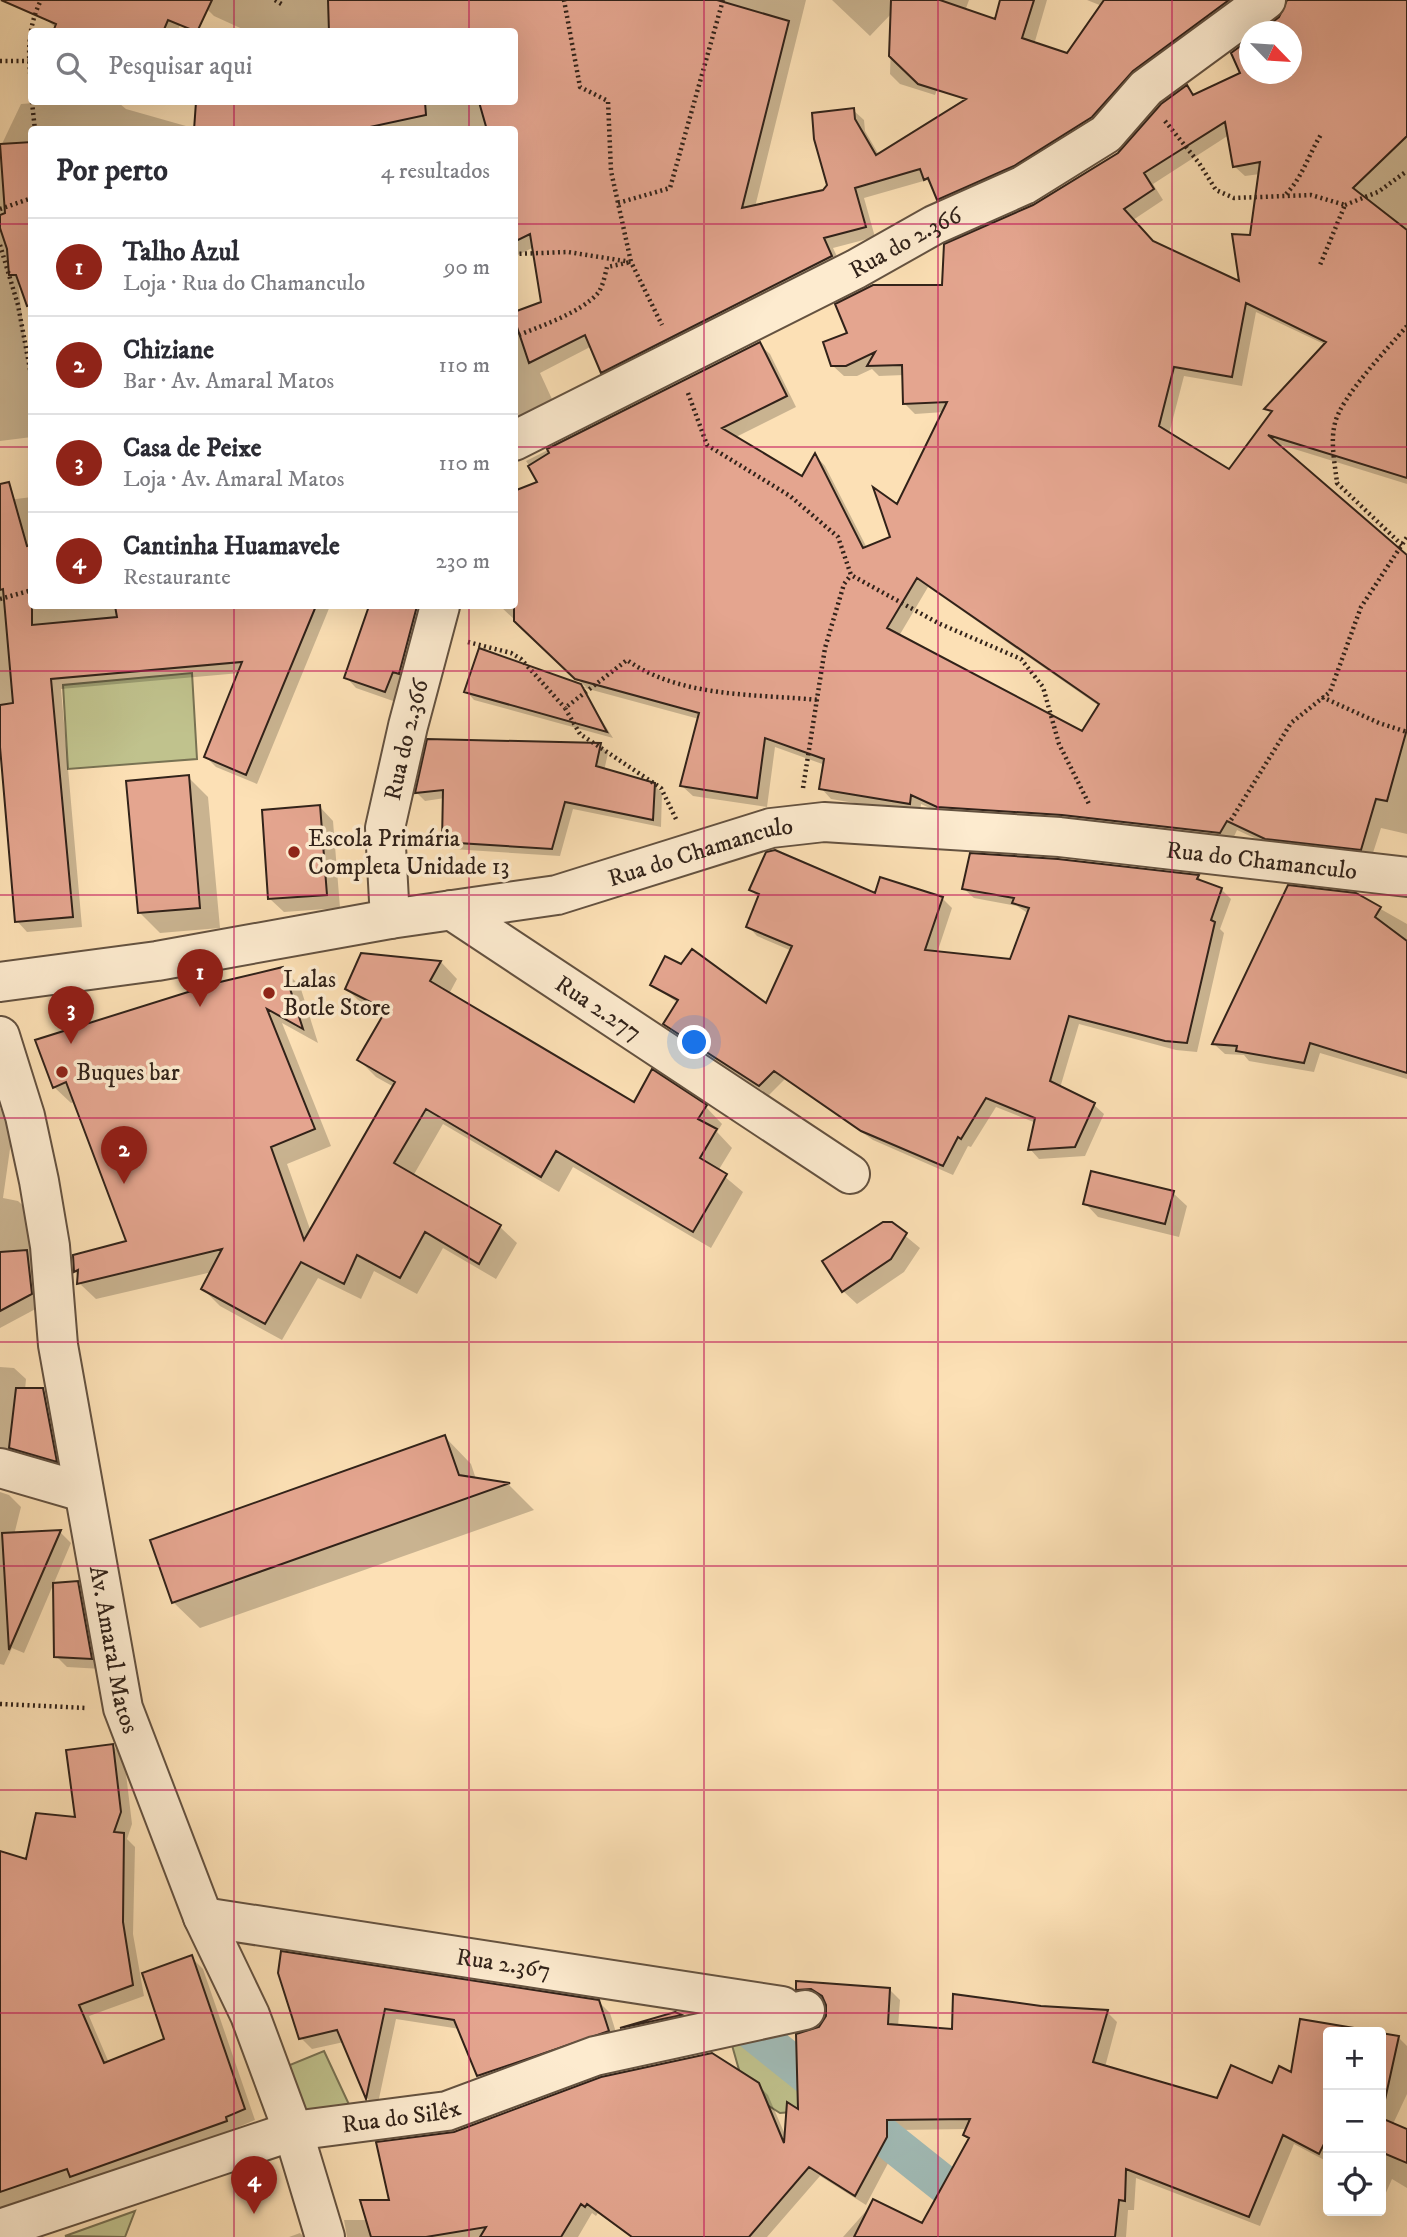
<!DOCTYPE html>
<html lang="pt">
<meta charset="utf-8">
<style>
:root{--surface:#fff;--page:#f2f2f3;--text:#2b2b33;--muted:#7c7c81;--line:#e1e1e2;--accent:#8f2418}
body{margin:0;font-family:"IM FELL DW Pica",serif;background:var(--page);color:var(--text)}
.controls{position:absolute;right:21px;bottom:21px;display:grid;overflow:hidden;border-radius:7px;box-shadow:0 7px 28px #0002}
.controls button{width:63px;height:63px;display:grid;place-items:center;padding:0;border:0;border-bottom:2px solid var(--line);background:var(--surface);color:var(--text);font:35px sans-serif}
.compass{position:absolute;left:1239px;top:21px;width:63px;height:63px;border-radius:50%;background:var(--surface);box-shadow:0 7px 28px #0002;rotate:115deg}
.you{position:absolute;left:695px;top:1043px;width:24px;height:24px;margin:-18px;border:5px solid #fff;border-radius:50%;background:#1a73e8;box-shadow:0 0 0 10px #1a73e833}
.badge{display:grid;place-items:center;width:46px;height:46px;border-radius:50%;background:var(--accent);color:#fff;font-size:23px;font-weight:700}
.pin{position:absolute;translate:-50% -58px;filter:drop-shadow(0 2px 4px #0008)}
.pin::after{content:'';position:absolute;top:37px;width:24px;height:21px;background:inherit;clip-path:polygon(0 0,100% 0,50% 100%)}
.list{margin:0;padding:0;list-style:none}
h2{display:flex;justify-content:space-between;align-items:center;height:91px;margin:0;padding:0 28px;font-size:30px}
h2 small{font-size:23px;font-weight:400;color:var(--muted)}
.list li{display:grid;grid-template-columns:46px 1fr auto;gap:21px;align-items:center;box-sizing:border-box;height:98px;padding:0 28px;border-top:2px solid var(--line)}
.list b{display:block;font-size:26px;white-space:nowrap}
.list p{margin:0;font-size:23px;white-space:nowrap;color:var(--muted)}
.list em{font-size:23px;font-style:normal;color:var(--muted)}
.icon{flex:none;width:38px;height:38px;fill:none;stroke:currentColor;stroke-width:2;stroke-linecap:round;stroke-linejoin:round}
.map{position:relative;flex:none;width:1407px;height:2237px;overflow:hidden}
.search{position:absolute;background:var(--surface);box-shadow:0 7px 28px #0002;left:28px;top:28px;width:490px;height:77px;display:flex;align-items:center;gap:18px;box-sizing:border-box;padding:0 24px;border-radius:7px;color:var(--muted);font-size:26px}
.panel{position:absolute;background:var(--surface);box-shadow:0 7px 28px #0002;left:28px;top:126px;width:490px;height:483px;border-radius:7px}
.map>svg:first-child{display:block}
.green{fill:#c0c28d;stroke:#787253;stroke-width:2}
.shadow{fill:#0003;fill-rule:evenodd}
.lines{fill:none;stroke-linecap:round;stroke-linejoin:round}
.canal{stroke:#a1bbb6;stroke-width:38}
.building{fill:#e4a58f;stroke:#312219;stroke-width:2;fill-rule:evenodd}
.minor-casing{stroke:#645240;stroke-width:42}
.path{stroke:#312219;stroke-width:4.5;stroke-dasharray:2 3.5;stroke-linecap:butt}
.minor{stroke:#fdebcf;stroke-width:38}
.grid{fill:none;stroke:#c2185b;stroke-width:2;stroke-opacity:0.55}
.poi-dot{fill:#8f2418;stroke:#fdebcf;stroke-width:2.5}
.labels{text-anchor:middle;stroke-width:7;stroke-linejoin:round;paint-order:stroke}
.street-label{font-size:24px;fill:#312219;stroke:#fdebcf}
.poi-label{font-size:24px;fill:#312219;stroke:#fdebcf;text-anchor:start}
</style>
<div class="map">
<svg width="1407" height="2237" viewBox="0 0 1407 2237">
<rect width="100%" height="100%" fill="#fce0b5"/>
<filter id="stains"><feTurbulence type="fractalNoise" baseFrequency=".00286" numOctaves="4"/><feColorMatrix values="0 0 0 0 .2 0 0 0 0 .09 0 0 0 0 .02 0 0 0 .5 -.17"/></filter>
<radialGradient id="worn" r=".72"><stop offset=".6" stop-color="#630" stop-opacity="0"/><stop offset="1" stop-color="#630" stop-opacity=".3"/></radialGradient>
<path class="green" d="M192,673L197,759L68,769L63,685Z
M783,2016L793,2075L812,2081L816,2110L780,2113L745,2091L726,2024Z
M324,2051L353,2113L300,2124L280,2069Z
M135,2211L125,2237L65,2236Z"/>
<path class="shadow" d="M49,0H191L177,32H54L56,28L42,16Z
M204,0H707L716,3L717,0H806L755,207L824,192L829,186L853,110L864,120L865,131L879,155L966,101L962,97L1007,0H1047L1006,141L1102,6L1087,0H1253L1102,127L949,209L927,180L864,198L875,237L833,248L842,267L613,382L603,372L592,346L540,373L557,410L514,433V313L542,304L534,247L514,257V130H319L275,110L266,102H514V32H249L214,16L203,5Z
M832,0H969L935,95L900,84L890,74L892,13L870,36Z
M1289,0H1407V484L1275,443L1407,556V834L1381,828L1371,859L1276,848L1237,830L1231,843L949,817L921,804L920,814L831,799L821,788L825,765L775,747L767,807L693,796L682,786L699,719L581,687L613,738L474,700L466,691L480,651L587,688L500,606H514L540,482L526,461L759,344L770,354L796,407L734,438L803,478L816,456L825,466L867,548L892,538L898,507L944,412L915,414L904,403V375L879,376L872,369L857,376H844L833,366L850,334L944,287L1034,207L1119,154L1187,87L1196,96L1250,74H1292V32L1280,19ZM1229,135L1234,166L1245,176L1260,174L1252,237L1241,284L1154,243L1133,220L1163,200L1153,184ZM1256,312L1326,345L1266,409L1272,414L1229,471L1169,434L1184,376L1242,386ZM928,587L1099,706L1082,734L899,636Z
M47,102H108L120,104L126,109L200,130H32V235L13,239L32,403V437L0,441V148L21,104Z
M32,497V606H330L257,784L216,767L206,757L240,673L61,689L82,927L27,932L17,921L0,727V501Z
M371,606H432L396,702L356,688L346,677Z
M600,745L608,753L604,771L654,785L662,793L661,827L573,809L560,856L452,849L444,841L445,798L425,801L417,793Z
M188,777L208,797L220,928L160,933L140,913Z
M320,807L333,821L340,908L284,912L270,899Z
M1198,877L1205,884L1221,889L1231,899L1220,929L1224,933L1197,1052L1176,1050L1079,1024L1060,1088L1094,1105L1104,1114L1085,1156L1039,1159L1030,1149L1036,1123L996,1107L971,1147L968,1146L953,1175L873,1140L785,1079L769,1095L675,1034L666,1024L678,1003L652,985L767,1006L792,951L757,936L748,926L759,898L751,890L942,898L952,908L937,953L1011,961L1029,914L1017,906L974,898L964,889Z
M1356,895L1407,924V1079L1320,1053L1314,1072L1249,1061L1244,1055L1225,1054L1214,1044Z
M362,955L441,962L457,979L449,994L634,1104L706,1107L722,1124L717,1132L732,1148L718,1171L743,1192L711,1248L573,1167L559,1192L443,1124L413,1176L500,1227L517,1243L496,1279L443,1248L417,1294L374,1271L361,1299L318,1278L282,1340L220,1306L203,1289L212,1272L96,1299L79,1283L76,1271L128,1242L75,1102L71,1103L54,1087L283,969L300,986L318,1043L282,1023L331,1146L287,1164L311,1232L394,1087L376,1077L359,1060L384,1016L364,1006L347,989Z
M0,1108L9,1118L13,1128L3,1198L18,1201L30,1212L43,1305L0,1328Z
M1173,1193L1187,1206L1179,1237L1098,1217L1085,1203Z
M891,1224L920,1248L904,1272L857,1304L843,1291Z
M0,1367L14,1368L26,1379L25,1390H43L54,1401L67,1472L0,1462Z
M445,1437L471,1464L476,1479L509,1485L534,1510L200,1628L173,1602Z
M0,1492L9,1495L21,1507L14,1535L60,1532L71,1543L24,1653L12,1648L4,1665L0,1664Z
M77,1583L88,1594L102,1669L67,1667L56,1656Z
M113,1746L124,1757L132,1824L127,1839L135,1847L133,1934L144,1996L89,2016L109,2063L166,2040L191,1957L203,1969L255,2120L236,2128L237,2133L83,2187L76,2181L16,2202L20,2214L0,2223V1853L27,1861L77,1819Z
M280,1973L599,2002L610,2013L619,2042L490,2087L479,2075L460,2029L396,2019L377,2108L367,2098L344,2042L312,2049L301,2038Z
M798,1989L890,1990L900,2000L898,2027L954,2031L1040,2008L1107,2012L1117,2022L1105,2067L1218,2101L1272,2086L1292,2074L1302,2021L1368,2032H1328V2162L1294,2144L1260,2226L1136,2178L1134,2210H1128L1126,2237H843L874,2202L923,2225L970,2140L965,2135L968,2129L897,2130L896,2148L866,2205L820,2176L767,2237H631L598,2213L596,2216L592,2213L578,2237H347L344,2220H368L392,2202L455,2133L758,2085L768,2095L786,2137L800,2112L820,2028L828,2016L826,2001L808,1999Z
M675,2014L693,2028L635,2041L623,2029Z
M1381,2034L1398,2037L1407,2046V2094L1393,2124L1407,2131V2188L1392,2179L1385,2195L1381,2193Z
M300,2233L304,2237H289Z"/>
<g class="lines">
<path class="canal" d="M743,2024L1010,2237"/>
</g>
<path class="building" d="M1,0H212L197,32L168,20L163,32H53L56,24Z
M328,0H717L789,21L742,208L823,190L827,185L814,139L812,113L854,108L855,119L876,155L966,99L918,84L889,56L891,0H940L995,19L1000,0H1034L1022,38L1067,53L1104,0H1229L1133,71L1092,117L1014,166L937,200L928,178L924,180L920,169L855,188L866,227L824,238L832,256L601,373L585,335L529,363L514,318V312L541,302L530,234L514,242V130H487L479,102H514V32H329Z
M1287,0H1407V136L1353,188L1407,230V478L1268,435L1407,555V729L1387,801L1376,799L1361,850L1265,839L1227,821L1220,833L1062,815L937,807L911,795L910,804L819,789L824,759L765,738L757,798L680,786L699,713L575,679L514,621V491L537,482L528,466L549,453L547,449L760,342L787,396L722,428L802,476L815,453L863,548L890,537L873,487L897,504L947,402L903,404L902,365L867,366L875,352L846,366H831L823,342L847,333L835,304L873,285H942L944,244L1033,205L1118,153L1161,104L1187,85L1193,95L1240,73L1231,53L1250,39V74H1292V32H1260L1279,17ZM1225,122L1233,167L1260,162L1250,235L1232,234L1239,281L1153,241L1124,209L1154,189L1144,173ZM1246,303L1326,342L1264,409L1272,411L1229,469L1159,426L1174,367L1232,377ZM917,578L1099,704L1082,731L887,628Z
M196,102H425L426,115L356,130H194Z
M32,142V305L27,306L16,275H9L7,249L0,228V215L5,213L0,144Z
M9,482L27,546L32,545V625L117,617L115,606H316L246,775L204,757L242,662L51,679L73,917L15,922L0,747V705L13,703L3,589L0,590V484Z
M369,606H417L399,674L393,672L385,692L344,678Z
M479,648L581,684L607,732L464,692Z
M427,739L601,743L596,766L655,783L653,820L565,802L552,849L442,842L443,790L415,793Z
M189,775L200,908L138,913L126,781Z
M320,805L327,895L268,899L262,810Z
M775,850L875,893L880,877L943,897L925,950L1010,959L1029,908L1012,903L1014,898L962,889L970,853L1058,859L1199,875L1197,879L1222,888L1211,920L1215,922L1187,1043L1165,1041L1069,1016L1050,1081L1095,1103L1075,1147L1028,1150L1035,1118L986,1098L961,1139L958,1137L943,1166L861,1131L774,1071L759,1086L663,1024L678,1000L650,985L665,956L681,964L692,949L766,1003L792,946L746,927L759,894L749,890L766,852Z
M1288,885L1356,893L1381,907L1375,917L1407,941V1073L1310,1043L1304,1063L1236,1051L1237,1046L1212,1044Z
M361,953L441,961L430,981L634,1102L652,1069L707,1105L698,1119L717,1129L700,1158L727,1174L693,1232L556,1151L541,1177L426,1109L394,1163L501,1225L479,1264L425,1232L400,1278L357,1255L344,1284L301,1262L265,1324L201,1289L222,1249L77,1284L78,1270L74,1272L73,1255L126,1241L66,1082L53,1088L35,1040L220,982L283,967L303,1029L267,1009L315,1129L271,1147L304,1240L395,1082L357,1060L386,1010L345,989Z
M1091,1171L1174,1191L1165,1224L1083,1204Z
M883,1222H892L907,1233L891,1259L842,1292L822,1261Z
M27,1250L32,1294L0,1311V1252Z
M16,1388H43L57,1462L9,1448Z
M445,1435L459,1475L510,1483L172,1603L150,1540Z
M61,1530L9,1650L2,1533Z
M78,1581L92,1659L54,1657L53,1583Z
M113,1744L121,1812L114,1832L124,1833L123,1922L133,1985L79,2005L104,2063L164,2039L142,1973L192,1955L245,2109L226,2117L227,2121L70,2177L67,2169L0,2192V1851L26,1859L36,1813L75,1817L66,1750Z
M281,1951L599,2000L609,2031L477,2076L454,2020L385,2009L366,2099L337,2030L299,2039L278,1973Z
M796,1981L890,1988L888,2024L952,2029L953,1994L1041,2006L1108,2010L1093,2062L1217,2098L1231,2065L1272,2083L1279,2066L1291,2072L1300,2019L1378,2032H1328V2136L1319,2154L1283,2135L1249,2217L1126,2169L1125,2201L1119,2200L1115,2237H854L873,2199L922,2223L969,2138L963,2135L970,2119L887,2120V2137L855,2196L809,2167L749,2237H632L587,2204L585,2207L581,2204L561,2237H480L486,2227L426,2237H371L360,2200H389L376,2142L454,2132L601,2077L712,2053L759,2083L784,2143L787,2102L798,2109L796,2034L819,2027L826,2016V2005L822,1996L811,1989L796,1990Z
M675,2012L682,2015L620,2028Z
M1381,2033L1399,2036L1381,2118L1407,2129V2163L1381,2152Z"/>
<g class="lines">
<defs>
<g id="minor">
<path id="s1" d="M514,441L856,269L934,225L1024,185L1106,134L1146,88L1266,0"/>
<path id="s2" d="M451,910L850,1174"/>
<path id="s3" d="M390,919L385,828L408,726L440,606"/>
<path id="s4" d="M0,982L157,961L390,919L557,895L771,828L824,822L1060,837L1407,877"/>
<path id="s5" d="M0,1036L25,1116L39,1181L50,1246L58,1345L123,1708L203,1917L250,2015L293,2131L325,2237"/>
<path d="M0,1468L83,1492"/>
<path id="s6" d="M203,1917L782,2006"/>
<path id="s7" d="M0,2229L293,2131L447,2111L595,2056L805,2010"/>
</g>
</defs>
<use href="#minor" class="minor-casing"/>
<path class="path" d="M275,0L283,5
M0,61H29
M32,91C28,57 26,31 41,0
M32,102L35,130
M1165,121L1199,163L1216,190L1234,198L1311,195L1345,205L1320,265
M1286,194C1303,177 1309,153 1322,133
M618,203L670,188L723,0
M1345,205L1378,192L1407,171
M0,209L32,198
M0,245L18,305L32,380
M514,254L568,252L631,262L662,325
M514,337C538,327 581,313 598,293C603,286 605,275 607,267L631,262L611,171L608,101L580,87L564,0
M688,393L707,445L790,496L838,537L851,575L938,623L1021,659L1043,687L1059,744L1089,804
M1402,545L1337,483C1335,464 1330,442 1335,423C1341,397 1388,348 1407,326
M0,599L32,590
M468,642L511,653L521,659L565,708
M1322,697L1379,723L1407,732
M803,788L825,648L844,584L851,575
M676,819L661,788L580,734L565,708L627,660C680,698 757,694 819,700
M1231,820L1291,723L1330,692L1361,607L1407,537
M0,1704L87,1708"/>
<use href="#minor" class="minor"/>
</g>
<path class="grid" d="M234,0V32M469,0V32M704,0V2237M938,0V2237M1172,0V2237M234,102V130M469,102V130M0,224H32M514,224H1407M0,447H32M514,447H1407M234,606V2237M469,606V2237M0,671H1407M0,895H1407M0,1118H1407M0,1342H1407M0,1566H1407M0,1790H1407M0,2013H1407"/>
<g class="poi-dot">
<circle cx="294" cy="852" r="7"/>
<circle cx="269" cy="993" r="7"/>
<circle cx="62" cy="1072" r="7"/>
</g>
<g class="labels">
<g class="street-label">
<text dy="8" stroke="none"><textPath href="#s1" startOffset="439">Rua do 2.366</textPath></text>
<text dy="8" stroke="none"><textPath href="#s3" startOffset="182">Rua do 2.366</textPath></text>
<text dy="8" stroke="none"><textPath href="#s4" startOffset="714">Rua do Chamanculo</textPath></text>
<text dy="8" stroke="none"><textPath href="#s4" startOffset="1281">Rua do Chamanculo</textPath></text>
<text dy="8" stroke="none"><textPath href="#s2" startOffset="177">Rua 2.277</textPath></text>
<text dy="8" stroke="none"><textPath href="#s5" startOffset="625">Av. Amaral Matos</textPath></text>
<text dy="8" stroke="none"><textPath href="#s6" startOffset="304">Rua 2.367</textPath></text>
<text dy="8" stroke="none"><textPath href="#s7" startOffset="418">Rua do Silêx</textPath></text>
</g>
<g class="poi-label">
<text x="308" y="846">Escola Primária<tspan x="308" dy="28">Completa Unidade 13</tspan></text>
<text x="283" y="987">Lalas<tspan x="283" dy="28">Botle Store</tspan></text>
<text x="76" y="1080">Buques bar</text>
</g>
</g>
<rect width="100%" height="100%" filter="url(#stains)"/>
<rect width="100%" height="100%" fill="url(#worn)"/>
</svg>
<div class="controls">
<button>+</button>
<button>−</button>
<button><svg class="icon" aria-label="locate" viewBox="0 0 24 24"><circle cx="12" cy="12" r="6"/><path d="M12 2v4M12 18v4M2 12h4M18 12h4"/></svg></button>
</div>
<svg class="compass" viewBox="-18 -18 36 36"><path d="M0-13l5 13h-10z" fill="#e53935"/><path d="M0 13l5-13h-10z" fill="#7c7c81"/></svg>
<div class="you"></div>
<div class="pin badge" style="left:200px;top:1007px">1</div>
<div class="pin badge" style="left:124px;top:1184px">2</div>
<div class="pin badge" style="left:71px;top:1044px">3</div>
<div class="pin badge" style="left:254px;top:2214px">4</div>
<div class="search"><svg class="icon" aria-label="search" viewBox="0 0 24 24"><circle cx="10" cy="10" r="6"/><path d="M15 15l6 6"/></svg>Pesquisar aqui</div>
<section class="panel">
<h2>Por perto<small>4 resultados</small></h2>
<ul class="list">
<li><span class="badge">1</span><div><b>Talho Azul</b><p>Loja · Rua do Chamanculo</p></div><em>90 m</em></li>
<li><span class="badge">2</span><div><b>Chiziane</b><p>Bar · Av. Amaral Matos</p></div><em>110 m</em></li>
<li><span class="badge">3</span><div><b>Casa de Peixe</b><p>Loja · Av. Amaral Matos</p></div><em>110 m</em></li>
<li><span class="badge">4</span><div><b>Cantinha Huamavele</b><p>Restaurante</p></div><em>230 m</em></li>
</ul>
</section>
</div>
